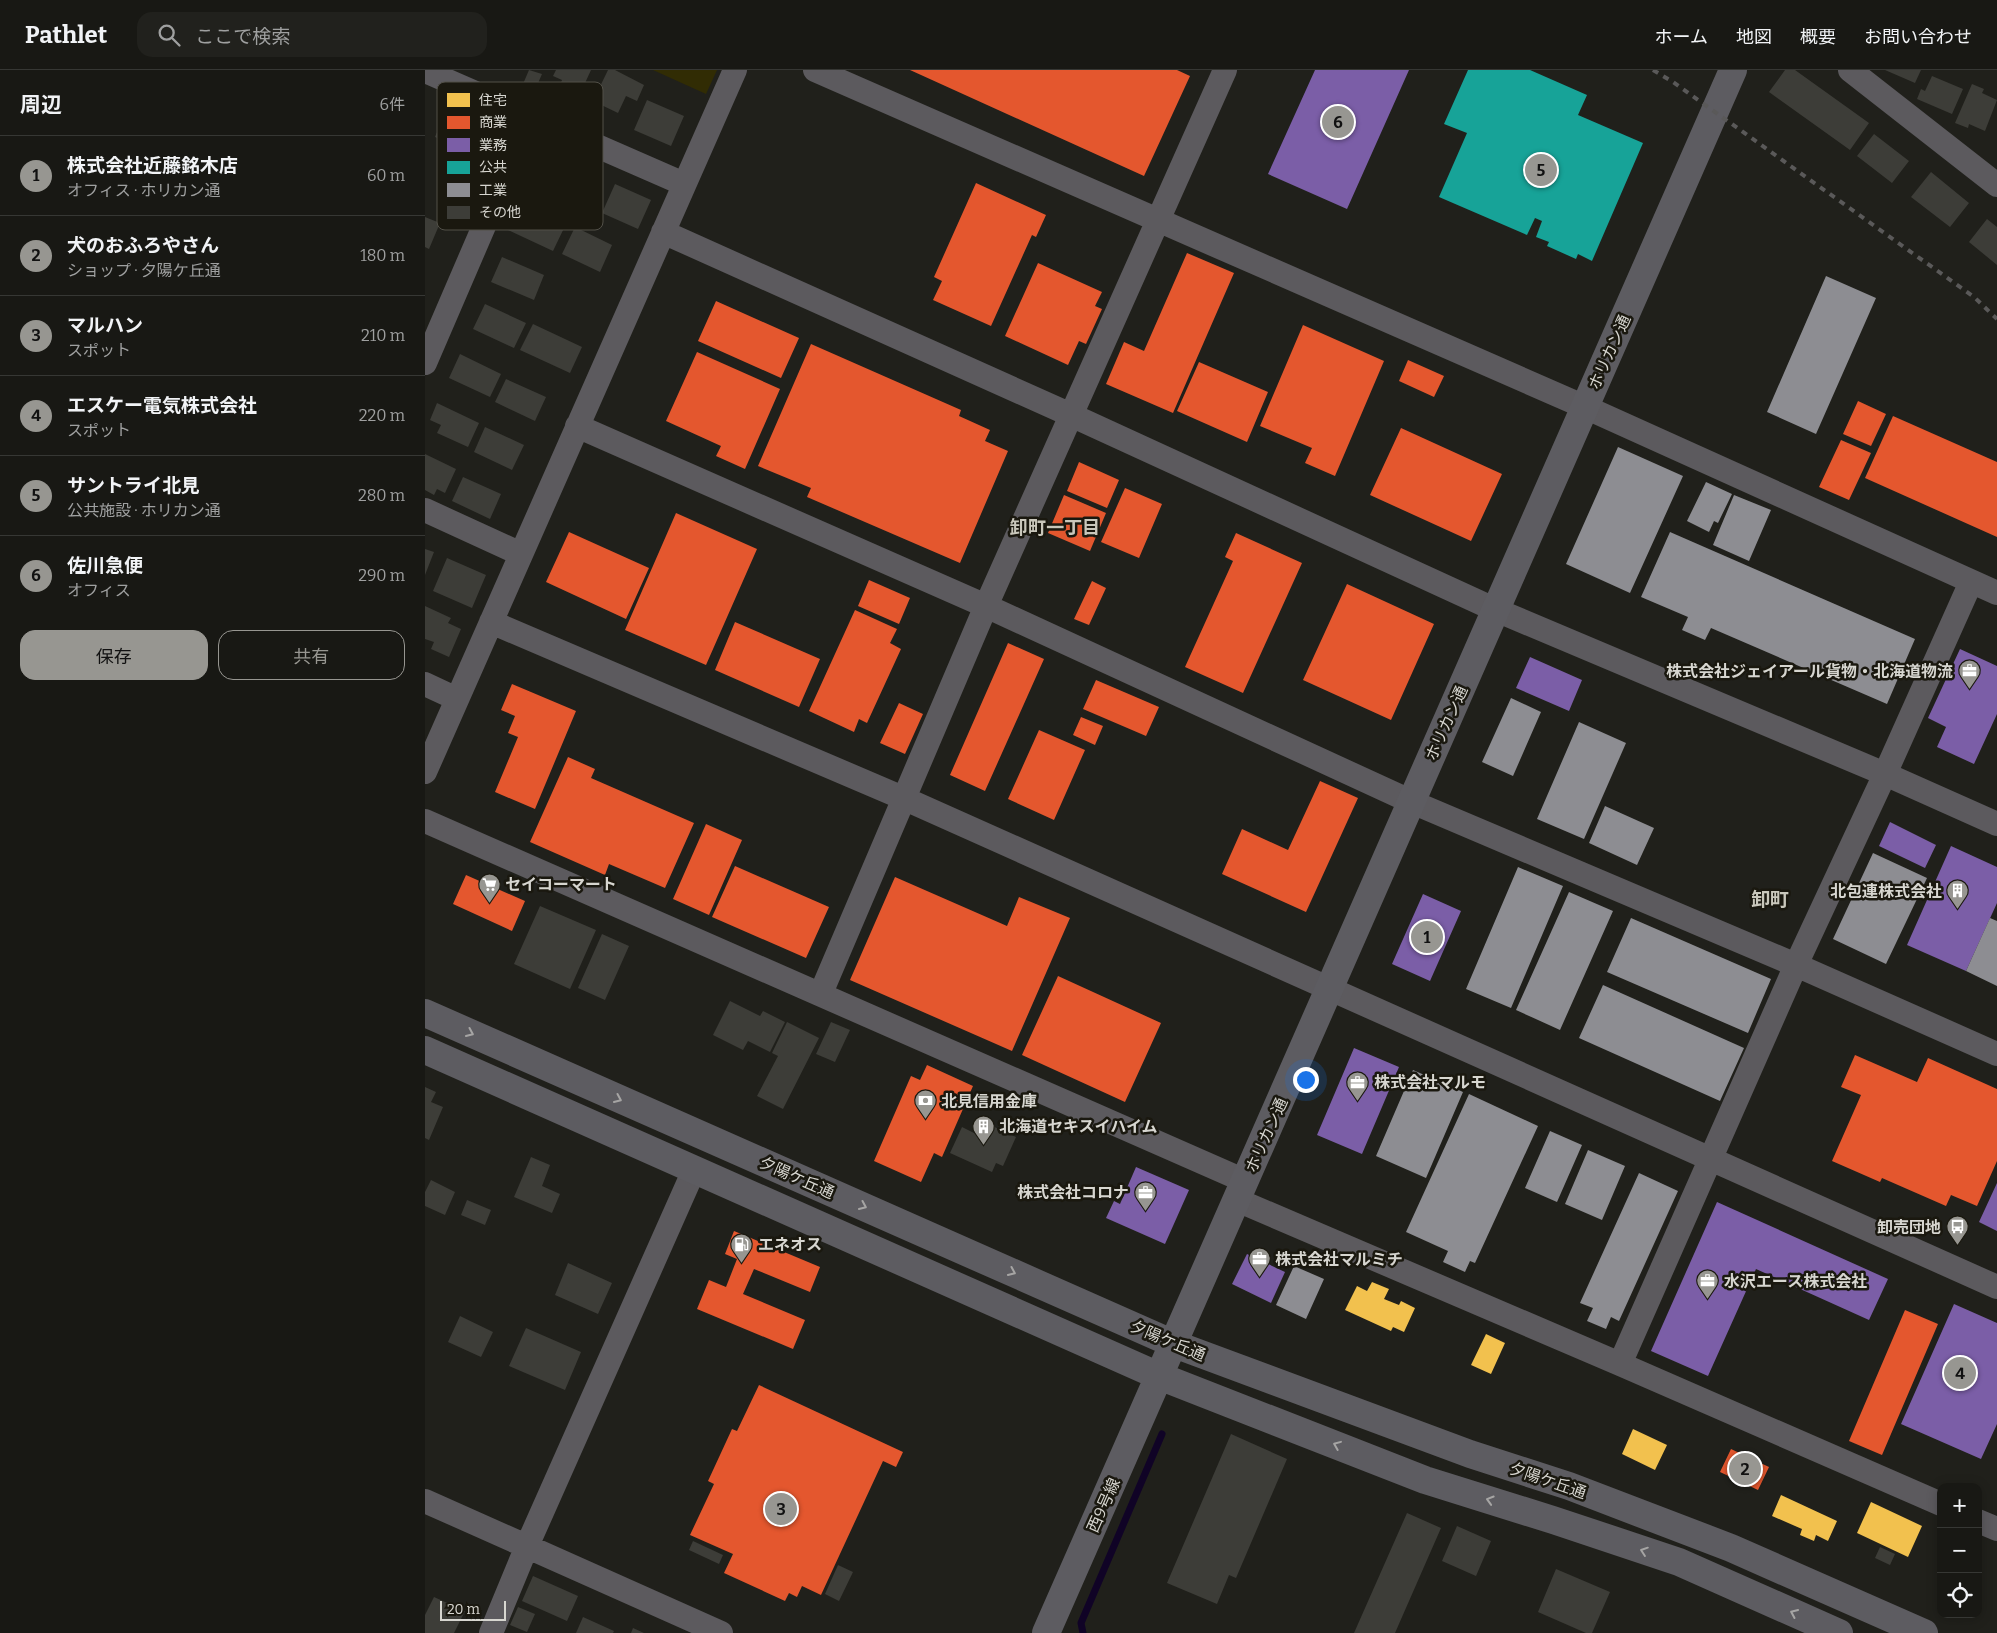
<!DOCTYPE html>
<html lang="ja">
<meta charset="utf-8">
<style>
:root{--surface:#181814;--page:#21211d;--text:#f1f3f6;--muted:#9fa0a0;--line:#363734;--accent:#979691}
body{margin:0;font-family:Bitter,"Noto Sans JP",serif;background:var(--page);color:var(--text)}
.controls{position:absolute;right:15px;bottom:15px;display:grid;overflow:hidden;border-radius:10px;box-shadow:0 2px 12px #0003}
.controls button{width:45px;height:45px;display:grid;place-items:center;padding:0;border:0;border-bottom:1px solid var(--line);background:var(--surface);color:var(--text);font:25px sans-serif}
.scale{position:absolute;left:15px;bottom:12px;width:66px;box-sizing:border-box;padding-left:5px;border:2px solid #d7d6d0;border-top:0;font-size:14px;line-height:18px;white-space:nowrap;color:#d7d6d0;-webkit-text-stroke:4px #1a180f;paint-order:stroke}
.you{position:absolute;left:880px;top:1009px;width:18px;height:18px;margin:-12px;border:4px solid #fff;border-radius:50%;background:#1a73e8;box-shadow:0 0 0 8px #1a73e833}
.badge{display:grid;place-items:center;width:32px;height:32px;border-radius:50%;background:var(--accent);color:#111;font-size:16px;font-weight:700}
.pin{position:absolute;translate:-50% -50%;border:2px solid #fff;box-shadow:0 1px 5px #0006}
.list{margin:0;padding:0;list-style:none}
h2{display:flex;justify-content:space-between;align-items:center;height:65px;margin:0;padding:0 20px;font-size:21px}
h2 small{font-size:16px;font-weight:400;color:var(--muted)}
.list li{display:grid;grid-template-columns:32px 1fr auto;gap:15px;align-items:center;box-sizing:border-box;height:80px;padding:0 20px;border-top:1px solid var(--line)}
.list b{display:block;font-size:19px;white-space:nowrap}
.list p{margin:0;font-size:16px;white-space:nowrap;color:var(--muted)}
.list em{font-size:16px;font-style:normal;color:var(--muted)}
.actions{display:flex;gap:10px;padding:15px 20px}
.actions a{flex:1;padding:11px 0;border:1px solid var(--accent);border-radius:15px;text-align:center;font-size:18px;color:var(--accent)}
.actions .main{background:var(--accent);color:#111}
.icon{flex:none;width:28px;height:28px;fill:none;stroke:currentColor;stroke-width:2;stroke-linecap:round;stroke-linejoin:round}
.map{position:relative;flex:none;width:1572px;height:1563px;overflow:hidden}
header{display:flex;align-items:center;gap:30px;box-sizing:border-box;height:70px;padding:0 25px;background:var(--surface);border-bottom:1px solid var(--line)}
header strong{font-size:24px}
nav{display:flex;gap:28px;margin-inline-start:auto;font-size:18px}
.search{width:350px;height:45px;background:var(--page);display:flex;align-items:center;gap:12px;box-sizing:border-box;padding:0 18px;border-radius:15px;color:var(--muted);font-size:19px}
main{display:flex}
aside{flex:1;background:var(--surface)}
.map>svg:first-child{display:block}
.green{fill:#312c04}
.homes{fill:#f2c14e}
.shops{fill:#e4572e}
.offices{fill:#7b5ea7}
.public{fill:#17a398}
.industry{fill:#8d8d92}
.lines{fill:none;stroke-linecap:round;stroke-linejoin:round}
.stream{stroke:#100326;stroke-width:7}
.building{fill:#3d3d38}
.street{stroke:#5c5a5e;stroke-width:24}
.secondary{stroke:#5d5c61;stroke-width:28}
.rail{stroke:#5a5959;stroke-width:4;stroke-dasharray:6 6;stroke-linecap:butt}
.oneway{stroke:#a6a5a4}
.labels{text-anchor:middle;stroke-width:5;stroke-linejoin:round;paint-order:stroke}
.street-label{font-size:16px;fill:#d7d6d0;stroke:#1a180f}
.poi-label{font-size:16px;font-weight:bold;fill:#d7d6d0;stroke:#1a180f;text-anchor:start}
.neighbourhood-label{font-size:18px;font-weight:bold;fill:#c9c7bb;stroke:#1a180f}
.quarter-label{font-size:19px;font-weight:bold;fill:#c9c7bb;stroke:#1a180f}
.key{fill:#1a180f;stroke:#535149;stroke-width:1}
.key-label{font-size:14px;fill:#d7d6d0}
</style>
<header>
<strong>Pathlet</strong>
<div class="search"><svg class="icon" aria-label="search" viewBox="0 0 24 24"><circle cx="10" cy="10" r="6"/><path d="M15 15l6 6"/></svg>ここで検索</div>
<nav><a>ホーム</a><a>地図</a><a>概要</a><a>お問い合わせ</a></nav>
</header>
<main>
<aside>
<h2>周辺<small>6件</small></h2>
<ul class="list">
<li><span class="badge">1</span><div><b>株式会社近藤銘木店</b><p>オフィス · ホリカン通</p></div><em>60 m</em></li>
<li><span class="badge">2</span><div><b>犬のおふろやさん</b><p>ショップ · 夕陽ケ丘通</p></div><em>180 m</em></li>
<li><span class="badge">3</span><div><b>マルハン</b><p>スポット</p></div><em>210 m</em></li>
<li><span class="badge">4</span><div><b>エスケー電気株式会社</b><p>スポット</p></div><em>220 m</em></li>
<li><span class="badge">5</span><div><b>サントライ北見</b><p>公共施設 · ホリカン通</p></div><em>280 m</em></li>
<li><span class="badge">6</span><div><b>佐川急便</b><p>オフィス</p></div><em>290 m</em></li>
</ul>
<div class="actions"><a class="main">保存</a><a>共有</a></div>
</aside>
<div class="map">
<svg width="1572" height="1563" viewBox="0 0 1572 1563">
<rect width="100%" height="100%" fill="#20201b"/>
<path class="green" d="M228,0H292L281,24Z"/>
<path class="homes" d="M947,1212L964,1219L959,1229L974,1235L976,1231L990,1238L979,1262L968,1257L966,1261L920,1240L932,1216L942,1221Z
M1061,1264L1080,1273L1066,1304L1046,1295Z
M1208,1359L1242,1375L1230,1400L1197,1384Z
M1356,1425L1412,1451L1403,1471L1391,1465L1389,1471L1375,1465L1377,1459L1347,1446Z
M1446,1432L1497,1456L1483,1487L1432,1463Z"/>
<path class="shops" d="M485,0H752L765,6L719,106Z
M551,113L621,145L611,167L607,165L566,256L508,230L517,211L509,207Z
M762,183L809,203L748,343L681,314L699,272L719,281Z
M613,193L677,222L670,236L677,239L661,274L654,271L643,295L580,266Z
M291,231L374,268L356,308L273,271Z
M878,255L959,291L910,406L880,393L887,378L835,356Z
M386,274L536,340L534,346L565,360L560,371L583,381L535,493L382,427L386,418L333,396Z
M272,282L355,319L320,399L291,386L296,376L241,351Z
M983,290L1019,306L1009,327L974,311Z
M774,292L843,322L822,372L752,341Z
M1433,331L1461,344L1446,376L1418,364Z
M1468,346L1572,392V467L1440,408Z
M976,358L1077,404L1046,471L945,425Z
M1416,370L1446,383L1424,430L1394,417Z
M654,392L694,410L682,438L642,421Z
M700,418L737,434L714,488L676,472Z
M639,425L681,443L665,481L623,463Z
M251,443L332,479L281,595L200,560Z
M144,462L224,498L201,549L121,512Z
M811,463L877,493L818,623L760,597L808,491L800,487Z
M444,510L485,528L474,554L433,536Z
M667,511L681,518L664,555L649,549Z
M922,514L1009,554L966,650L878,610Z
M430,540L472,559L465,573L476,579L442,653L434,649L429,662L384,641Z
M310,552L395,589L374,637L290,600Z
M583,573L619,589L560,721L525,705Z
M671,610L734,637L721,666L658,639Z
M87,614L151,641L110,739L70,722L93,667L83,663L90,646L76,640Z
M474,633L498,644L480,684L455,673Z
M656,647L678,656L670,675L648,665Z
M614,660L660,680L629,750L583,729Z
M143,687L170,699L166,708L269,753L240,818L184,794L180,805L105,772Z
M895,711L933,728L881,842L797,804L817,759L863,780Z
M281,754L317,770L284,845L248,829Z
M310,796L404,837L381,888L287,847Z
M41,805L100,831L87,861L28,834Z
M470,807L582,856L594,827L645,848L587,981L425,910Z
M633,906L736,953L700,1032L597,985Z
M1430,985L1492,1012L1503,988L1572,1019V1091L1552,1136L1526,1125L1521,1136L1457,1108L1455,1112L1407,1091L1436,1025L1416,1017Z
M502,995L548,1016L517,1087L509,1083L496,1112L449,1091L486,1006L495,1010Z
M309,1161L395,1197L385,1222L329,1199L318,1224L380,1250L368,1279L272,1239L284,1210L301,1217L312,1189L300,1184Z
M1480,1240L1513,1254L1457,1385L1424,1371Z
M334,1315L478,1382L471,1397L458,1391L396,1525L377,1516L372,1527L364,1523L360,1531L299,1503L308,1484L265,1465L289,1414L283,1411L307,1359L312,1361Z
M1306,1379L1344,1397L1333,1420L1295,1402Z"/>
<path class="offices" d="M890,0H984L922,139L843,104Z
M1535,579L1572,596V644L1549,694L1512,677L1521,657L1503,648Z
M1105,587L1157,610L1144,641L1091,618Z
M1465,752L1511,775L1500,798L1454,776Z
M1526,776L1572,797V833L1541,901L1482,875Z
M998,824L1036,841L1005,911L967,894Z
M929,978L974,997L937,1084L892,1065Z
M711,1097L764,1120L740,1174L681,1148L689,1131L695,1134Z
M1572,1113V1161L1554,1152Z
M1292,1132L1463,1209L1444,1250L1331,1199L1283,1306L1226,1281Z
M822,1184L860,1202L846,1233L807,1214Z
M1529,1234L1572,1253V1354L1556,1389L1476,1354Z"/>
<path class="public" d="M1043,0H1105L1162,25L1153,45L1218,73L1167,191L1153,184L1151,189L1122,176L1124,172L1111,167L1117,151L1110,148L1102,165L1014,127L1042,63L1019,54Z"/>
<path class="industry" d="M1401,206L1451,228L1391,364L1342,342Z
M1193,377L1258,406L1205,523L1141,494Z
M1281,412L1307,424L1293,453L1289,451L1284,462L1262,451Z
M1309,425L1346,440L1324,491L1288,475Z
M1245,462L1490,569L1462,634L1286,558L1280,570L1257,560L1263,547L1216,527Z
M1086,628L1116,642L1088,706L1057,692Z
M1154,652L1201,673L1159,769L1112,749Z
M1180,736L1229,758L1212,795L1164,773Z
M1448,783L1502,808L1461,894L1408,869Z
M1093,797L1138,816L1086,938L1041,919Z
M1144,822L1188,841L1135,960L1091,940Z
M1206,848L1346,909L1323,963L1182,902Z
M1565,848L1572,851V916L1541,901Z
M1178,915L1319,978L1295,1031L1154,968Z
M988,1000L1038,1022L1001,1108L951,1086Z
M1044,1024L1113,1056L1050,1193L1045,1191L1040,1202L1018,1192L1023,1181L981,1162Z
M1125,1061L1157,1075L1132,1132L1100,1118Z
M1163,1080L1200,1096L1177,1150L1140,1134Z
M1214,1103L1253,1121L1194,1251L1186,1247L1181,1259L1162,1251L1168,1238L1155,1233Z
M869,1196L899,1209L881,1249L851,1235Z"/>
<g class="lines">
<path class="stream" d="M658,1563L656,1553L737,1364"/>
</g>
<path class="building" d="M104,0L117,4L107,27L95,21Z
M131,0H166L155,24L135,15L137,10L128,6Z
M183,0H190L219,15L212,31L201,26L193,43L168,31Z
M1360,0H1370L1444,53L1425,80L1344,22Z
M1460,0H1496L1490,13Z
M1507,6L1538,19L1527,44L1492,29L1496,19L1500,21Z
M1547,14L1559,19L1557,23L1572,30L1560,61L1544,54L1543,58L1530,53Z
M222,30L259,46L246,76L209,60Z
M21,40L66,59L54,86L10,67Z
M1449,64L1484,91L1467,113L1432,86Z
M1506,102L1544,133L1525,157L1486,127Z
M190,114L226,130L213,159L177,143Z
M95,135L140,156L128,181L83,160Z
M0,147L15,153L4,179L0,177Z
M1562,149L1572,157V195L1544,172Z
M150,157L187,175L175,202L137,184Z
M77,187L119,205L109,230L66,212Z
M60,234L101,253L89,278L48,259Z
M108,254L157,277L145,303L95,280Z
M35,284L76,304L65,327L24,308Z
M81,309L121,327L110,351L70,332Z
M12,333L54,353L43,377L12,363L16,355L5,350Z
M60,357L99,375L87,400L49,382Z
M0,384L31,399L20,423L12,419L9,425L0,420Z
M38,407L76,424L65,449L27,431Z
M0,479L9,482L0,505Z
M22,488L61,505L47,538L8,521Z
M0,536L26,548L23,553L36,559L24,587L6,579L9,572L0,569Z
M115,836L171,860L145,919L89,894Z
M177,864L204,876L180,930L153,918Z
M305,931L335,946L338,941L360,952L345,982L323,971L318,980L288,965Z
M362,952L394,968L358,1039L332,1026L353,986L347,983Z
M406,952L425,960L410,992L391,984Z
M0,1017L11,1022L6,1032L18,1037L4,1070L0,1068Z
M561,1053L591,1067L578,1096L571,1093L567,1102L525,1083L537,1057L555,1066Z
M106,1087L125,1095L117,1116L135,1124L127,1143L89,1127Z
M6,1110L30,1122L20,1145L0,1136V1122Z
M42,1130L66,1140L60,1155L36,1145Z
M143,1193L187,1213L173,1244L130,1225Z
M35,1246L68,1262L56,1287L23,1272Z
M101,1258L156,1282L140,1320L84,1296Z
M806,1364L862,1389L811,1508L804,1505L792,1534L742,1513Z
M982,1443L1016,1458L970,1563H929Z
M1032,1456L1066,1471L1051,1506L1017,1491Z
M268,1471L298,1485L294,1494L264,1480Z
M1455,1477L1470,1484L1465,1495L1450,1488Z
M413,1495L428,1502L414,1531L400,1524Z
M1131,1499L1185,1522L1167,1563H1161L1113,1542Z
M108,1506L153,1526L142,1551L97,1531Z
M9,1527L40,1541L29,1563H0V1545Z
M93,1537L110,1544L102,1562L85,1555Z
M158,1547L189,1561L188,1563H151Z
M208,1558L219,1563H206Z"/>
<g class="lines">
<path class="street" d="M390,0L1160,337L1572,523
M1425,0L1572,115
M0,1L259,114
M238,162L646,345L1071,540L1460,704L1572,754
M0,293L106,47
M152,356L561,536L987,732L1371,895L1572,984
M0,440L96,484
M66,552L478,728L1572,1217
M0,614L32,629
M0,702L310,0
M0,751L820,1111
M396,923L561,536L800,0
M812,1130L1195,1294L1516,1434
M1195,1294L1371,895L1460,704L1546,512
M0,1431L296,1563
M1553,1451L1572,1459
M66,1563L102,1476L269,1100"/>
<path class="secondary" d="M0,943L749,1274L1045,1384L1144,1416L1306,1478L1499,1563
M0,980L734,1306L1000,1410L1128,1450L1254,1492L1414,1563
M621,1563L1308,0"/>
<path class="rail" d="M1228,0L1248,12L1549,227L1572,249"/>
</g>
<defs><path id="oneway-chevron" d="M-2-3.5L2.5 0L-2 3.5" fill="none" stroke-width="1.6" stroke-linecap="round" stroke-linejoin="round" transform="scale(1.25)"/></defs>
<g class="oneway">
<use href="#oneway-chevron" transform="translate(45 963) rotate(24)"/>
<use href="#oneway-chevron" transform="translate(193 1029) rotate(24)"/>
<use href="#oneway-chevron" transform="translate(438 1136) rotate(24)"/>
<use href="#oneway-chevron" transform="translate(587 1202) rotate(24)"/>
<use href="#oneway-chevron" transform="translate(912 1375) rotate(-158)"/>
<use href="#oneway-chevron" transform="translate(1065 1430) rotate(-163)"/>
<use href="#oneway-chevron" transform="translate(1219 1481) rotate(-161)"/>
<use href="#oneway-chevron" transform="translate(1369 1543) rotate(-156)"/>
</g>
<defs>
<symbol id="office-pin" viewBox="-11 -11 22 30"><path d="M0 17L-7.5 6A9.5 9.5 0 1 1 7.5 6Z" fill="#979691" stroke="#1a180f"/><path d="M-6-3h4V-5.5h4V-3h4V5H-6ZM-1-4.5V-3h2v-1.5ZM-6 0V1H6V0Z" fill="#fff"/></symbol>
<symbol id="supermarket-pin" viewBox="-11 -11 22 30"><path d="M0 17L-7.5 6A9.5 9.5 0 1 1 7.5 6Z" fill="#979691" stroke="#1a180f"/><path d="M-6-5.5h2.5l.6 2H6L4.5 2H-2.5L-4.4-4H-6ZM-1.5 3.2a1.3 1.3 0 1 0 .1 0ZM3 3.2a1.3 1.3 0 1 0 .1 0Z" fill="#fff"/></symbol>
<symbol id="building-pin" viewBox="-11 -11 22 30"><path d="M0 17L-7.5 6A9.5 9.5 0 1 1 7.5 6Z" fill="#979691" stroke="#1a180f"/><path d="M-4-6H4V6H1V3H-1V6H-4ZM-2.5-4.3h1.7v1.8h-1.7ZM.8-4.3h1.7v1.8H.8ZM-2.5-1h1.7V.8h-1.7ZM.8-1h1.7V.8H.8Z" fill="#fff"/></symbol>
<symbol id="bank-pin" viewBox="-11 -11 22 30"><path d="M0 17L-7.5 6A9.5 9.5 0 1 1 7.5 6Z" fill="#979691" stroke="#1a180f"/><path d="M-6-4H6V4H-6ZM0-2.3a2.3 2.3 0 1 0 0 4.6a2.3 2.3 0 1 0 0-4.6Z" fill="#fff"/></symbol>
<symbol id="bus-pin" viewBox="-11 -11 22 30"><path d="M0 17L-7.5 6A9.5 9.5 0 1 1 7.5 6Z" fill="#979691" stroke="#1a180f"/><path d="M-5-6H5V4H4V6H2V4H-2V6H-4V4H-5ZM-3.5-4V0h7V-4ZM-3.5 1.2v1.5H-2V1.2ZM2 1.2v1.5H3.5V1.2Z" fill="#fff"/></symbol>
<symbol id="fuel-pin" viewBox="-11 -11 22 30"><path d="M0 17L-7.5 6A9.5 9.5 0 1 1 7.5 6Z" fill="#979691" stroke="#1a180f"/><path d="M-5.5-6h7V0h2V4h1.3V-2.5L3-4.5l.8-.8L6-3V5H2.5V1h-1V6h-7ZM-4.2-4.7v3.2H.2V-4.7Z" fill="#fff"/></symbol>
</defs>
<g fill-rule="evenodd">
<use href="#office-pin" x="1532" y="588" width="25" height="34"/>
<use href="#supermarket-pin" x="52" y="802" width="25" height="34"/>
<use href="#building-pin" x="1520" y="808" width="25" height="34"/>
<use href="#office-pin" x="920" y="1000" width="25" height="34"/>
<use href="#bank-pin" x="488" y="1018" width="25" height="34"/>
<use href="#building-pin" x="546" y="1044" width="25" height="34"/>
<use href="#office-pin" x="708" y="1110" width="25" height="34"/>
<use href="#bus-pin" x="1520" y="1144" width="25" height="34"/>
<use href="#fuel-pin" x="304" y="1162" width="25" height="34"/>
<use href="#office-pin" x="822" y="1176" width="25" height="34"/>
<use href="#office-pin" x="1270" y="1198" width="25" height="34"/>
</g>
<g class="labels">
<g class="street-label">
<text transform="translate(1184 282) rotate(-66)" y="6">ホリカン通</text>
<text transform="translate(1021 653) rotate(-66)" y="6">ホリカン通</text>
<text transform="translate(841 1065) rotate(-66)" y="6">ホリカン通</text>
<text transform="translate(372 1107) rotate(24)" y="6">夕陽ケ丘通</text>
<text transform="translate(743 1270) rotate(23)" y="6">夕陽ケ丘通</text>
<text transform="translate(1123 1410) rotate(19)" y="6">夕陽ケ丘通</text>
<text transform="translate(678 1435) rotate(-66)" y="6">西9号線</text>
</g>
<g class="poi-label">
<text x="1528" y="607" text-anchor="end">株式会社ジェイアール貨物・北海道物流</text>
<text x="80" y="820">セイコーマート</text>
<text x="1517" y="827" text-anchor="end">北包連株式会社</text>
<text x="949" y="1018">株式会社マルモ</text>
<text x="516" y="1037">北見信用金庫</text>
<text x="574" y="1062">北海道セキスイハイム</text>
<text x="704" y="1128" text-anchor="end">株式会社コロナ</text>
<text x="1516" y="1163" text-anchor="end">卸売団地</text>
<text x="333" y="1180">エネオス</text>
<text x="850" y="1195">株式会社マルミチ</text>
<text x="1299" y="1217">水沢エース株式会社</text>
</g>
<g class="neighbourhood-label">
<text x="630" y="464">卸町一丁目</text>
</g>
<g class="quarter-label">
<text x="1345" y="836">卸町</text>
</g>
</g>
<rect x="12" y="12" width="166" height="148" rx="8" class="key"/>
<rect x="22" y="23" width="23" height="14" fill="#f2c14e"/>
<rect x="22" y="46" width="23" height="13" fill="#e4572e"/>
<rect x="22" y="68" width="23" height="14" fill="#7b5ea7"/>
<rect x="22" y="91" width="23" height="13" fill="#17a398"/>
<rect x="22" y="113" width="23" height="14" fill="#8d8d92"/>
<rect x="22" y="136" width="23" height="13" fill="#3d3d38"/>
<g class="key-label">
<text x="54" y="35">住宅</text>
<text x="54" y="57">商業</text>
<text x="54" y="80">業務</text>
<text x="54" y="102">公共</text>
<text x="54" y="125">工業</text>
<text x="54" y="147">その他</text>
</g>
</svg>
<div class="controls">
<button>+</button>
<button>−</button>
<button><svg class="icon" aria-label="locate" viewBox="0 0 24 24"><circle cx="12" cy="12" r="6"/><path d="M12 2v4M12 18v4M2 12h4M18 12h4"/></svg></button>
</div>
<div class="scale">20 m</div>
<div class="you"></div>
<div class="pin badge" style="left:1002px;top:867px">1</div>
<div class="pin badge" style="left:1320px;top:1399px">2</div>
<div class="pin badge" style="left:356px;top:1439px">3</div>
<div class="pin badge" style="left:1535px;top:1303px">4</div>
<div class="pin badge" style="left:1116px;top:100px">5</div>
<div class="pin badge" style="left:913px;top:52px">6</div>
</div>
</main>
